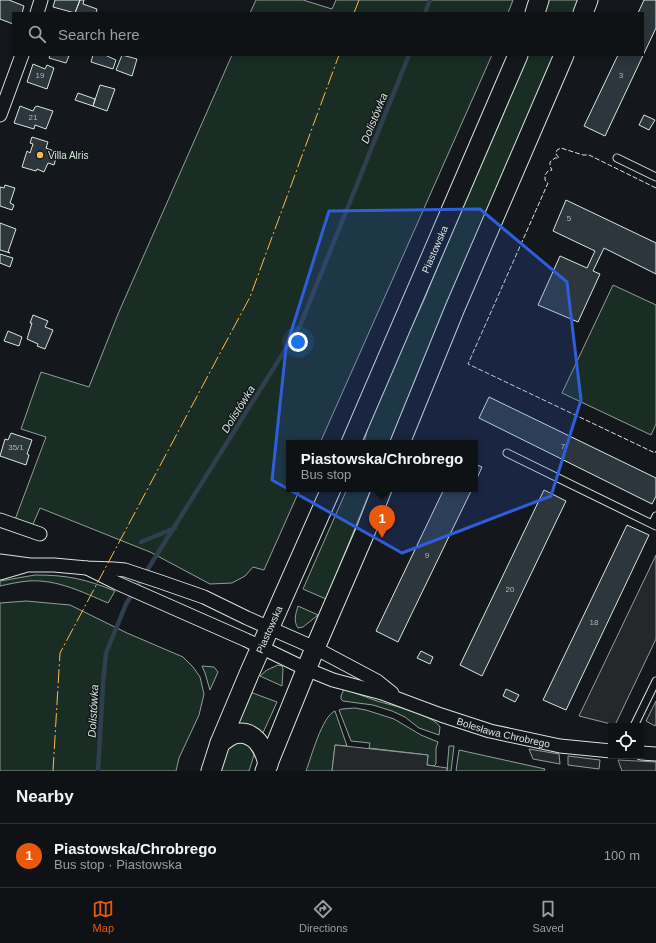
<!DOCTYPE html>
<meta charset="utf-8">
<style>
:root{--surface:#0f1215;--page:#181b1e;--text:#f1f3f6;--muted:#9b9ea0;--line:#2f3234;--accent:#ea580c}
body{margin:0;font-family:Arial,sans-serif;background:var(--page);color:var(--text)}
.controls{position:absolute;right:12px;bottom:12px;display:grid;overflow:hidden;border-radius:0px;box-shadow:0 2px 10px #0003}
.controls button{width:36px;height:36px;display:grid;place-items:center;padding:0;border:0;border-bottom:1px solid var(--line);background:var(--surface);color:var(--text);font:20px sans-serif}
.you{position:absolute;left:298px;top:342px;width:14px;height:14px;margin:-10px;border:3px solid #fff;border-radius:50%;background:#1a73e8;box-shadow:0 0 0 6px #1a73e833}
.badge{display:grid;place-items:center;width:26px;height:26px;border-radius:50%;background:var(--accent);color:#fff;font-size:13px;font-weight:700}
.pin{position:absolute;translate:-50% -33px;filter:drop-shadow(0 1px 2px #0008)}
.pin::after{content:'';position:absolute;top:21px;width:14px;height:12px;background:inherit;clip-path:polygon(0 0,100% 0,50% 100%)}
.popup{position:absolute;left:286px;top:440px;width:192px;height:52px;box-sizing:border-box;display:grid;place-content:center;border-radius:0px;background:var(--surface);filter:drop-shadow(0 1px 3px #0005);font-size:13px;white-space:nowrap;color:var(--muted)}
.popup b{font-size:15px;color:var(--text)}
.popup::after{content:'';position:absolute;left:50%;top:100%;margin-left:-8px;border:8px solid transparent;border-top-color:var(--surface)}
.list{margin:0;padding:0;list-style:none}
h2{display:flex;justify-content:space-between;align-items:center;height:52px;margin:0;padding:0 16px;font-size:17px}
h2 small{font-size:13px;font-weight:400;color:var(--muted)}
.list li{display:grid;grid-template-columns:26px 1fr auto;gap:12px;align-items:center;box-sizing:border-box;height:64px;padding:0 16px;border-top:1px solid var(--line)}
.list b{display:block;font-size:15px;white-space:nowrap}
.list p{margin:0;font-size:13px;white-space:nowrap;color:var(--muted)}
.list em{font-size:13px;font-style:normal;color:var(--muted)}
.icon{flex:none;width:22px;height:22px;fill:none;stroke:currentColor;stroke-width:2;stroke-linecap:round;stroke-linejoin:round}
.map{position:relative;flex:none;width:656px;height:771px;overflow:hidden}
.search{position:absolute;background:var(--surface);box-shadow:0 2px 10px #0003;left:12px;right:12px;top:12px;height:44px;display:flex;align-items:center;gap:10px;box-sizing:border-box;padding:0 14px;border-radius:0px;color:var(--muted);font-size:15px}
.sheet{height:116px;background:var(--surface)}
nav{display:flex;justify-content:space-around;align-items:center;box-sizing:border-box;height:56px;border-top:1px solid var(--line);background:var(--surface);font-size:11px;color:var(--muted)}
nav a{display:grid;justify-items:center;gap:2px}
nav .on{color:var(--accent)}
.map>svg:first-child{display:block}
.green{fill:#1a2d24;stroke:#939e99}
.parking{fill:#24282b;stroke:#939e99}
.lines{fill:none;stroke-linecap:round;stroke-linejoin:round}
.stream{stroke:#2f3f4d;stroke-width:4.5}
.building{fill:#2c363c;stroke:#d8e6dc}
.service-casing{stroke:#d8e6dc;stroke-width:9}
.minor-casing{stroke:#d8e6dc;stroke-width:15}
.secondary-casing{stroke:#d8e6dc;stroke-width:21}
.service{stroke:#14181c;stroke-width:7}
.minor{stroke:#14181c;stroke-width:13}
.secondary{stroke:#14181c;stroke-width:19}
.fence{stroke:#d8e6dc;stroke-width:1;stroke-dasharray:5 2;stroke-linecap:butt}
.power{stroke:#ffb74d;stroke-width:1;stroke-dasharray:14 3 2 3;stroke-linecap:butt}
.marked{fill:#305dd8;fill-opacity:0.2;stroke:#305dd8;stroke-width:3;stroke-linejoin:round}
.poi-dot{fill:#ffb74d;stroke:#14181c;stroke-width:1.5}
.labels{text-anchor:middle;stroke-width:3;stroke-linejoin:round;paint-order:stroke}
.number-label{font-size:8px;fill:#adbab4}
.poi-label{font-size:10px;fill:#d8e6dc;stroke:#14181c;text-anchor:start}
.street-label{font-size:10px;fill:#d8e6dc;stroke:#14181c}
.water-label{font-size:11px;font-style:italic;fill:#d8e6dc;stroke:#14181c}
</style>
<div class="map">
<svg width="656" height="771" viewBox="0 0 656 771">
<rect width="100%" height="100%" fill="#14181c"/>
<path class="green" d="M256,0H303L332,9L336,0H513L508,13H250Z
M546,0H579L573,13H541Z
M232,55H492L320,443H289V489H300L264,570L253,567L245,576L232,583L210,584L150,552L40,508L30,531L13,525L46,437L21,429L41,372L89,387L118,314Z
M526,55H555L437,327L390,443H364L371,415L424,300Z
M613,285L656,305V424L651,435L562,393Z
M347,489H371L326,599L303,589Z
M35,575C68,575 85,579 115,591L108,603C82,592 57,579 28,581C18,582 9,584 0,586V581Z
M26,601L70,605L127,633L183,657L193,667L200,677L204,694L199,715L179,758L176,771H0V603Z
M298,606L318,615L303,627L298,628C293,621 296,613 298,606Z
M278,665L282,666L283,669L282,686L260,676L267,670Z
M202,666L214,667L218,672L210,690L205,673Z
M344,689C355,693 366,697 377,701C391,705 433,715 440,727L439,735L419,728L405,717L392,711L373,705L343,701L341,699V696Z
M250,692L277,702L262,735L235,726Z
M355,708L366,710L394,719L421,735L438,742L436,748V764L434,766L427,765L428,755L369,748L370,743L351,741L339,710L342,709Z
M335,711L347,746L335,745L332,771H306C311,758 322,716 335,711Z
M236,742C245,743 250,745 254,755L249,771H220L229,746Z
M449,746H454L451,771H447Z
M459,750L545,769L544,771H456Z"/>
<path class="parking" d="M656,555V639L615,725L579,716Z
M656,701V724L655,726L646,721Z
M335,745L428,755L427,765L447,768V771H332Z
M529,749L559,754L560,764L533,759Z
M568,756L600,760L599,769L568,765Z
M618,760L656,762V771H622Z"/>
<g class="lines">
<path class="stream" d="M425,13L430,0
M141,542L175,528
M98,771L103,684L106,653L126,604L300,326L409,55"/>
</g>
<path class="building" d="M0,0H9L24,6L22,13H13V24L0,19Z
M55,0H80L75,13L53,7Z
M80,0H84L83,4L97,9L96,13H75Z
M644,0H656V28L605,136L584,126L618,55H643V13H638Z
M50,55H65L69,56L66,63L49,58Z
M93,55H105L116,60L113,69L91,62Z
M122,55L137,59L132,76L116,70Z
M33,64L45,69L47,65L54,68L47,89L27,82Z
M100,85L115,89L107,111L93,106Z
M78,93L95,99L93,106L75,100Z
M20,106L33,111L35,107L37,106L53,111L46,129L35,125L34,129L14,123Z
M644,115L655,120L649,130L639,125Z
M32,137L48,142L46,148L54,151L53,154L57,155L54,165L48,163L44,172L37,169L36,171L22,167L27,151L30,153L33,144L30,143Z
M5,185L15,188L10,203L14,205L12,210L0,206V187L4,188Z
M566,200L656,243V274L604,248L593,271L600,274L578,322L538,305L560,256L587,268L595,251L553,231Z
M0,223L16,229L8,252L10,253L0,250Z
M0,254L13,258L10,267L0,263Z
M33,315L48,321L45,327L53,330L45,349L37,346L38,344L27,339L32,323H30Z
M8,331L22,337L19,346L4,341Z
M489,397L656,478V496L652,504L479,418Z
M11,433L32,440L27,454L29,455L26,465L0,456L5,439L8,440Z
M475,464L482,467L475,483Z
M444,489H472L398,642L376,631Z
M544,490L566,501L482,676L460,665Z
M627,525L649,535L566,710L543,700Z
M421,651L433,657L430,664L417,658Z
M506,689L519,695L515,702L503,696Z"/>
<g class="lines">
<defs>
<path id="service" d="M617,158L656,177
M507,453L656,526
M652,524L656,516
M634,726L656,681"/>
<g id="minor">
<path d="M37,13L41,0"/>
<path d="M0,115L22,55"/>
<path d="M0,520L40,534"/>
<path d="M0,561L30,565H54L87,568L114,569L125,570L161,582L204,597L247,618L315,648L377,681L392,693"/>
<path id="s1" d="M87,568L117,583L246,640L306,669L333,680L382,693L441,715L490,731L560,746L611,751"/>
<path d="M0,573L24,566"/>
<path d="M641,753L656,754"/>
</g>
<g id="secondary">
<path d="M535,13L539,0"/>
<path d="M583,13L588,0"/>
<path id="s2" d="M351,443L518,55"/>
<path d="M400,443L455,308L564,55"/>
<path d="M220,743C224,740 229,736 234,734C254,729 265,748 268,765"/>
<path id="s3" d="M211,771L220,743L249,674L331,489"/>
<path d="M265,771L315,648L366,530L382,489"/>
</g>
</defs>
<use href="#service" class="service-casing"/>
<use href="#minor" class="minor-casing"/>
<use href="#secondary" class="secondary-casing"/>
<use href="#service" class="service"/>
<use href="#minor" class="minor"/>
<use href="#secondary" class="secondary"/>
<path class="fence" d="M656,188L589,155H583L561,148L557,150L556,154L559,158H555L550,162V166L552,170L548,171L545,175V180L548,183L468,364L655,453L656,451"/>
<path class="power" d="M354,13L359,0
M53,771L60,653L250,297L339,55"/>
</g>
<path class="marked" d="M480,209L567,282L581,400L551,496L402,553L272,480L286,348L329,211Z"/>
<circle class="poi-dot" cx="40" cy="155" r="4"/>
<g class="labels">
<g class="number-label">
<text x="40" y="78">19</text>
<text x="621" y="78">3</text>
<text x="33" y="120">21</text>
<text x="569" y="221">5</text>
<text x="563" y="449">7</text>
<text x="16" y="450">35/1</text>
<text x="427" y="558">9</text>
<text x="510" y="592">20</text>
<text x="594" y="625">18</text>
</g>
<g class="poi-label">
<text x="48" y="159">Villa Alris</text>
</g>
<g class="street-label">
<text dy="4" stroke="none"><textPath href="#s2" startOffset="211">Piastowska</textPath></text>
<text dy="4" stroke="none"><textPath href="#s3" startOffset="153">Piastowska</textPath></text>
<text dy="4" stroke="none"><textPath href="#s1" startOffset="449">Bolesława Chrobrego</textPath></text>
</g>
<g class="water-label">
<text transform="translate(374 118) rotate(-68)" y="4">Dolistówka</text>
<text transform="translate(238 409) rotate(-58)" y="4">Dolistówka</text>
<text transform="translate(93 711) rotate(-87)" y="4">Dolistówka</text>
</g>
</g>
</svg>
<div class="controls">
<button><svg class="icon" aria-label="locate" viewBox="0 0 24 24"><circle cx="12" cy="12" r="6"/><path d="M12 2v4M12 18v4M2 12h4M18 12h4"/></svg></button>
</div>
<div class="you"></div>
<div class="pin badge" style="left:382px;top:538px">1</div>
<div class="popup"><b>Piastowska/Chrobrego</b>Bus stop</div>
<div class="search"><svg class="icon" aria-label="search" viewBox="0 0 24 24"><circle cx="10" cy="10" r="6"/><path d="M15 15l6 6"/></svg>Search here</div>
</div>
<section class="sheet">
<h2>Nearby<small></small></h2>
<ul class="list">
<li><span class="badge">1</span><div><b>Piastowska/Chrobrego</b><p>Bus stop · Piastowska</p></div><em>100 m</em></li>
</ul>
</section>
<nav>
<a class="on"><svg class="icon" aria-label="map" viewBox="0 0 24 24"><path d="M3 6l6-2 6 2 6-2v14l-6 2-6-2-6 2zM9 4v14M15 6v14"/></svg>Map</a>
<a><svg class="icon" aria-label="directions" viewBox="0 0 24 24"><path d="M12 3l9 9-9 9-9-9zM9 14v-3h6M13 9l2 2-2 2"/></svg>Directions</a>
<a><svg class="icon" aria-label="saved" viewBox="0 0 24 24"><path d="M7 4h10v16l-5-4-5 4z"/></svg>Saved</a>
</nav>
